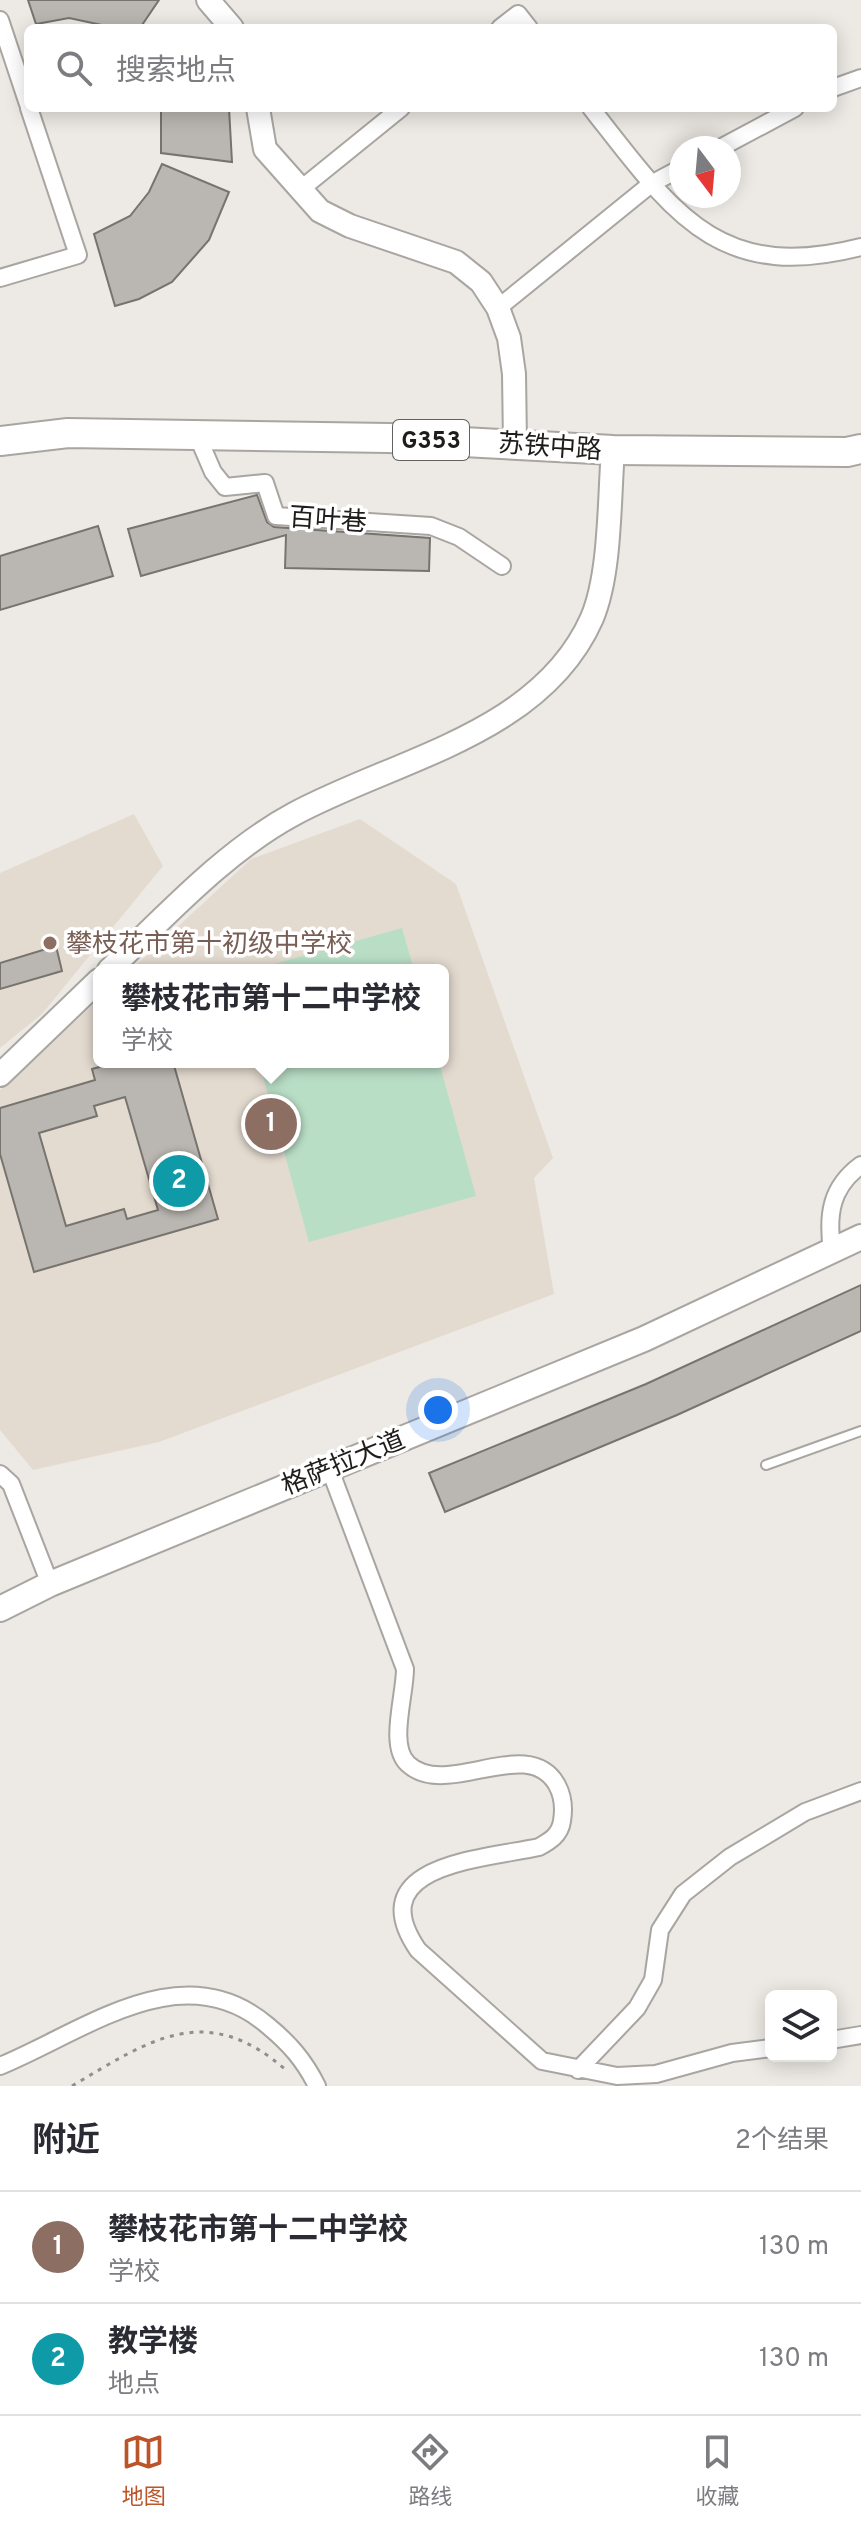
<!DOCTYPE html>
<html lang="zh">
<meta charset="utf-8">
<style>
:root{--surface:#fff;--page:#f7f7f7;--text:#2b2b33;--muted:#7c7c81;--line:#e1e1e2;--accent:#bb5529}
body{margin:0;font-family:Overpass,"Noto Sans SC",sans-serif;background:var(--page);color:var(--text)}
.controls{position:absolute;right:24px;bottom:24px;display:grid;overflow:hidden;border-radius:12px;box-shadow:0 4px 20px #0003}
.controls button{width:72px;height:72px;display:grid;place-items:center;padding:0;border:0;border-bottom:2px solid var(--line);background:var(--surface);color:var(--text);font:40px sans-serif}
.compass{position:absolute;left:669px;top:136px;width:72px;height:72px;border-radius:50%;background:var(--surface);box-shadow:0 4px 20px #0003;rotate:164deg}
.you{position:absolute;left:438px;top:1410px;width:28px;height:28px;margin:-20px;border:6px solid #fff;border-radius:50%;background:#1a73e8;box-shadow:0 0 0 12px #1a73e833}
.badge{display:grid;place-items:center;width:52px;height:52px;border-radius:50%;background:var(--accent);color:#fff;font-size:26px;font-weight:700}
.pin{position:absolute;translate:-50% -50%;border:4px solid #fff;box-shadow:0 2px 8px #0006}
.popup{position:absolute;left:93px;top:964px;width:356px;height:104px;box-sizing:border-box;display:grid;place-content:center;border-radius:12px;background:var(--surface);filter:drop-shadow(0 2px 6px #0005);font-size:26px;white-space:nowrap;color:var(--muted)}
.popup b{font-size:30px;color:var(--text)}
.popup::after{content:'';position:absolute;left:50%;top:100%;margin-left:-16px;border:16px solid transparent;border-top-color:var(--surface)}
.list{margin:0;padding:0;list-style:none}
h2{display:flex;justify-content:space-between;align-items:center;height:104px;margin:0;padding:0 32px;font-size:34px}
h2 small{font-size:26px;font-weight:400;color:var(--muted)}
.list li{display:grid;grid-template-columns:52px 1fr auto;gap:24px;align-items:center;box-sizing:border-box;height:112px;padding:0 32px;border-top:2px solid var(--line)}
.list b{display:block;font-size:30px;white-space:nowrap}
.list p{margin:0;font-size:26px;white-space:nowrap;color:var(--muted)}
.list em{font-size:26px;font-style:normal;color:var(--muted)}
.icon{flex:none;width:44px;height:44px;fill:none;stroke:currentColor;stroke-width:2;stroke-linecap:round;stroke-linejoin:round}
.map{position:relative;flex:none;width:861px;height:2086px;overflow:hidden}
.search{position:absolute;background:var(--surface);box-shadow:0 4px 20px #0003;left:24px;right:24px;top:24px;height:88px;display:flex;align-items:center;gap:20px;box-sizing:border-box;padding:0 28px;border-radius:12px;color:var(--muted);font-size:30px}
.sheet{height:328px;background:var(--surface)}
nav{display:flex;justify-content:space-around;align-items:center;box-sizing:border-box;height:112px;border-top:2px solid var(--line);background:var(--surface);font-size:22px;color:var(--muted)}
nav a{display:grid;justify-items:center;gap:4px}
nav .on{color:var(--accent)}
.map>svg:first-child{display:block}
.built{fill:#e4dbd0}
.green{fill:#b9dec6}
.building{fill:#bab6b1;stroke:#77736f;stroke-width:2;fill-rule:evenodd}
.lines{fill:none;stroke-linecap:round;stroke-linejoin:round}
.lane-casing{stroke:#a9a5a1;stroke-width:12}
.street-casing{stroke:#a9a5a1;stroke-width:20}
.secondary-casing{stroke:#a9a5a1;stroke-width:26}
.primary-casing{stroke:#a9a5a1;stroke-width:28}
.highway-casing{stroke:#a9a5a1;stroke-width:32}
.path{stroke:#918e8b;stroke-width:3;stroke-dasharray:4 6;stroke-linecap:butt}
.lane{stroke:#fff;stroke-width:8}
.street{stroke:#fff;stroke-width:16}
.secondary{stroke:#fff;stroke-width:22}
.primary{stroke:#fff;stroke-width:24}
.highway{stroke:#fff;stroke-width:28}
.education-dot{fill:#8d6e63;stroke:#fff;stroke-width:3}
.labels{text-anchor:middle;stroke-width:7;stroke-linejoin:round;paint-order:stroke}
.shield{fill:#fff;stroke:#62615f;stroke-width:2}
.shield-label{font-size:24px;font-weight:bold;fill:#1e1d1b}
.street-label{font-size:26px;fill:#1e1d1b;stroke:#fff}
.education-label{font-size:26px;fill:#785e54;stroke:#fff;text-anchor:start}
</style>
<div class="map">
<svg width="861" height="2086" viewBox="0 0 861 2086">
<rect width="100%" height="100%" fill="#ede9e4"/>
<path class="built" d="M134,814L163,866L42,1014L0,1048V873Z
M360,819L456,884L553,1158L534,1178L554,1294L159,1442L33,1470L0,1430V1090L99,999V1062H443V970H131L251,859Z"/>
<path class="green" d="M402,928L414,970H253Z
M259,1062H439L476,1196L309,1242Z"/>
<path class="building" d="M28,0H159L140,28H116L69,18L36,24Z
M161,108H229L232,162L161,153Z
M162,164L229,192L209,240L172,282L139,299L115,306L94,234L130,216L149,192Z
M257,495L267,522L274,527L430,538L429,571L285,568L286,535L141,576L128,529Z
M98,526L113,576L0,610V556Z
M56,946L62,971L0,989V963Z
M118,1062H173L218,1219L34,1272L0,1154V1108L95,1080L92,1069ZM125,1097L158,1210L127,1219L124,1209L66,1226L39,1133L97,1116L94,1106Z
M861,1285V1331L677,1415L445,1512L429,1473L646,1384Z"/>
<g class="lines">
<defs>
<path id="lane" d="M766,1465L861,1431"/>
<path id="street" d="M0,20L28,104
M500,28L518,14L529,28
M833,88L861,78
M591,108C672,211 717,284 861,247
M720,148L795,108
M301,189L401,108
M0,278L78,255L29,108
M498,308L651,184L681,168
M197,435L213,472L225,487L265,483L276,516L431,526L459,537L502,566
M832,1250C827,1214 831,1187 861,1165
M329,1467L405,1669C405,1696 388,1746 408,1764C446,1800 528,1733 557,1785C563,1796 564,1809 562,1821C560,1835 550,1841 539,1847C484,1859 359,1864 418,1950L542,2061L617,2076L656,2074L732,2053L771,2048
M0,1474L11,1484L50,1584
M831,2040L861,2035
M0,2066C85,2031 182,1953 267,2025C289,2043 304,2060 317,2086
M578,2070L637,2008L653,1980L660,1930L683,1894L730,1857L805,1812L861,1791"/>
<path id="secondary" d="M208,0L232,28
M258,108L265,149L320,211L350,226L456,262L481,282L498,308L509,338L514,374L515,443
M109,970C166,916 225,851 294,814C396,759 541,734 592,618C611,573 609,499 613,450
M0,1075L99,980"/>
<path id="primary" d="M0,1609L50,1584L644,1339L861,1237"/>
<path id="highway" d="M0,441L68,433L389,438L613,450L847,452L861,449"/>
</defs>
<use href="#lane" class="lane-casing"/>
<use href="#street" class="street-casing"/>
<use href="#secondary" class="secondary-casing"/>
<use href="#primary" class="primary-casing"/>
<use href="#highway" class="highway-casing"/>
<path class="path" d="M72,2086C151,2039 207,2000 287,2071"/>
<use href="#lane" class="lane"/>
<use href="#street" class="street"/>
<use href="#secondary" class="secondary"/>
<use href="#primary" class="primary"/>
<use href="#highway" class="highway"/>
</g>
<circle class="education-dot" cx="50" cy="943" r="8"/>
<g class="labels">
<rect class="shield" x="393" y="420" width="76" height="40" rx="6"/>
<g class="shield-label">
<text x="431" y="448">G353</text>
</g>
<g class="street-label">
<text transform="translate(550 446) rotate(4)" y="9">苏铁中路</text>
<text transform="translate(328 519) rotate(4)" y="9">百叶巷</text>
<text transform="translate(343 1462) rotate(-22)" y="9">格萨拉大道</text>
</g>
<g class="education-label">
<text x="66" y="952">攀枝花市第十初级中学校</text>
</g>
</g>
</svg>
<div class="controls">
<button><svg class="icon" aria-label="layers" viewBox="0 0 24 24"><path d="M12 4l9 5-9 5-9-5zM3 14l9 5 9-5"/></svg></button>
</div>
<svg class="compass" viewBox="-18 -18 36 36"><path d="M0-13l5 13h-10z" fill="#e53935"/><path d="M0 13l5-13h-10z" fill="#7c7c81"/></svg>
<div class="you"></div>
<div class="pin badge" style="left:271px;top:1124px;background:#8d6e63">1</div>
<div class="popup"><b>攀枝花市第十二中学校</b>学校</div>
<div class="pin badge" style="left:179px;top:1181px;background:#0f9aa8">2</div>
<div class="search"><svg class="icon" aria-label="search" viewBox="0 0 24 24"><circle cx="10" cy="10" r="6"/><path d="M15 15l6 6"/></svg>搜索地点</div>
</div>
<section class="sheet">
<h2>附近<small>2个结果</small></h2>
<ul class="list">
<li><span class="badge" style="background:#8d6e63">1</span><div><b>攀枝花市第十二中学校</b><p>学校</p></div><em>130 m</em></li>
<li><span class="badge" style="background:#0f9aa8">2</span><div><b>教学楼</b><p>地点</p></div><em>130 m</em></li>
</ul>
</section>
<nav>
<a class="on"><svg class="icon" aria-label="map" viewBox="0 0 24 24"><path d="M3 6l6-2 6 2 6-2v14l-6 2-6-2-6 2zM9 4v14M15 6v14"/></svg>地图</a>
<a><svg class="icon" aria-label="directions" viewBox="0 0 24 24"><path d="M12 3l9 9-9 9-9-9zM9 14v-3h6M13 9l2 2-2 2"/></svg>路线</a>
<a><svg class="icon" aria-label="saved" viewBox="0 0 24 24"><path d="M7 4h10v16l-5-4-5 4z"/></svg>收藏</a>
</nav>
